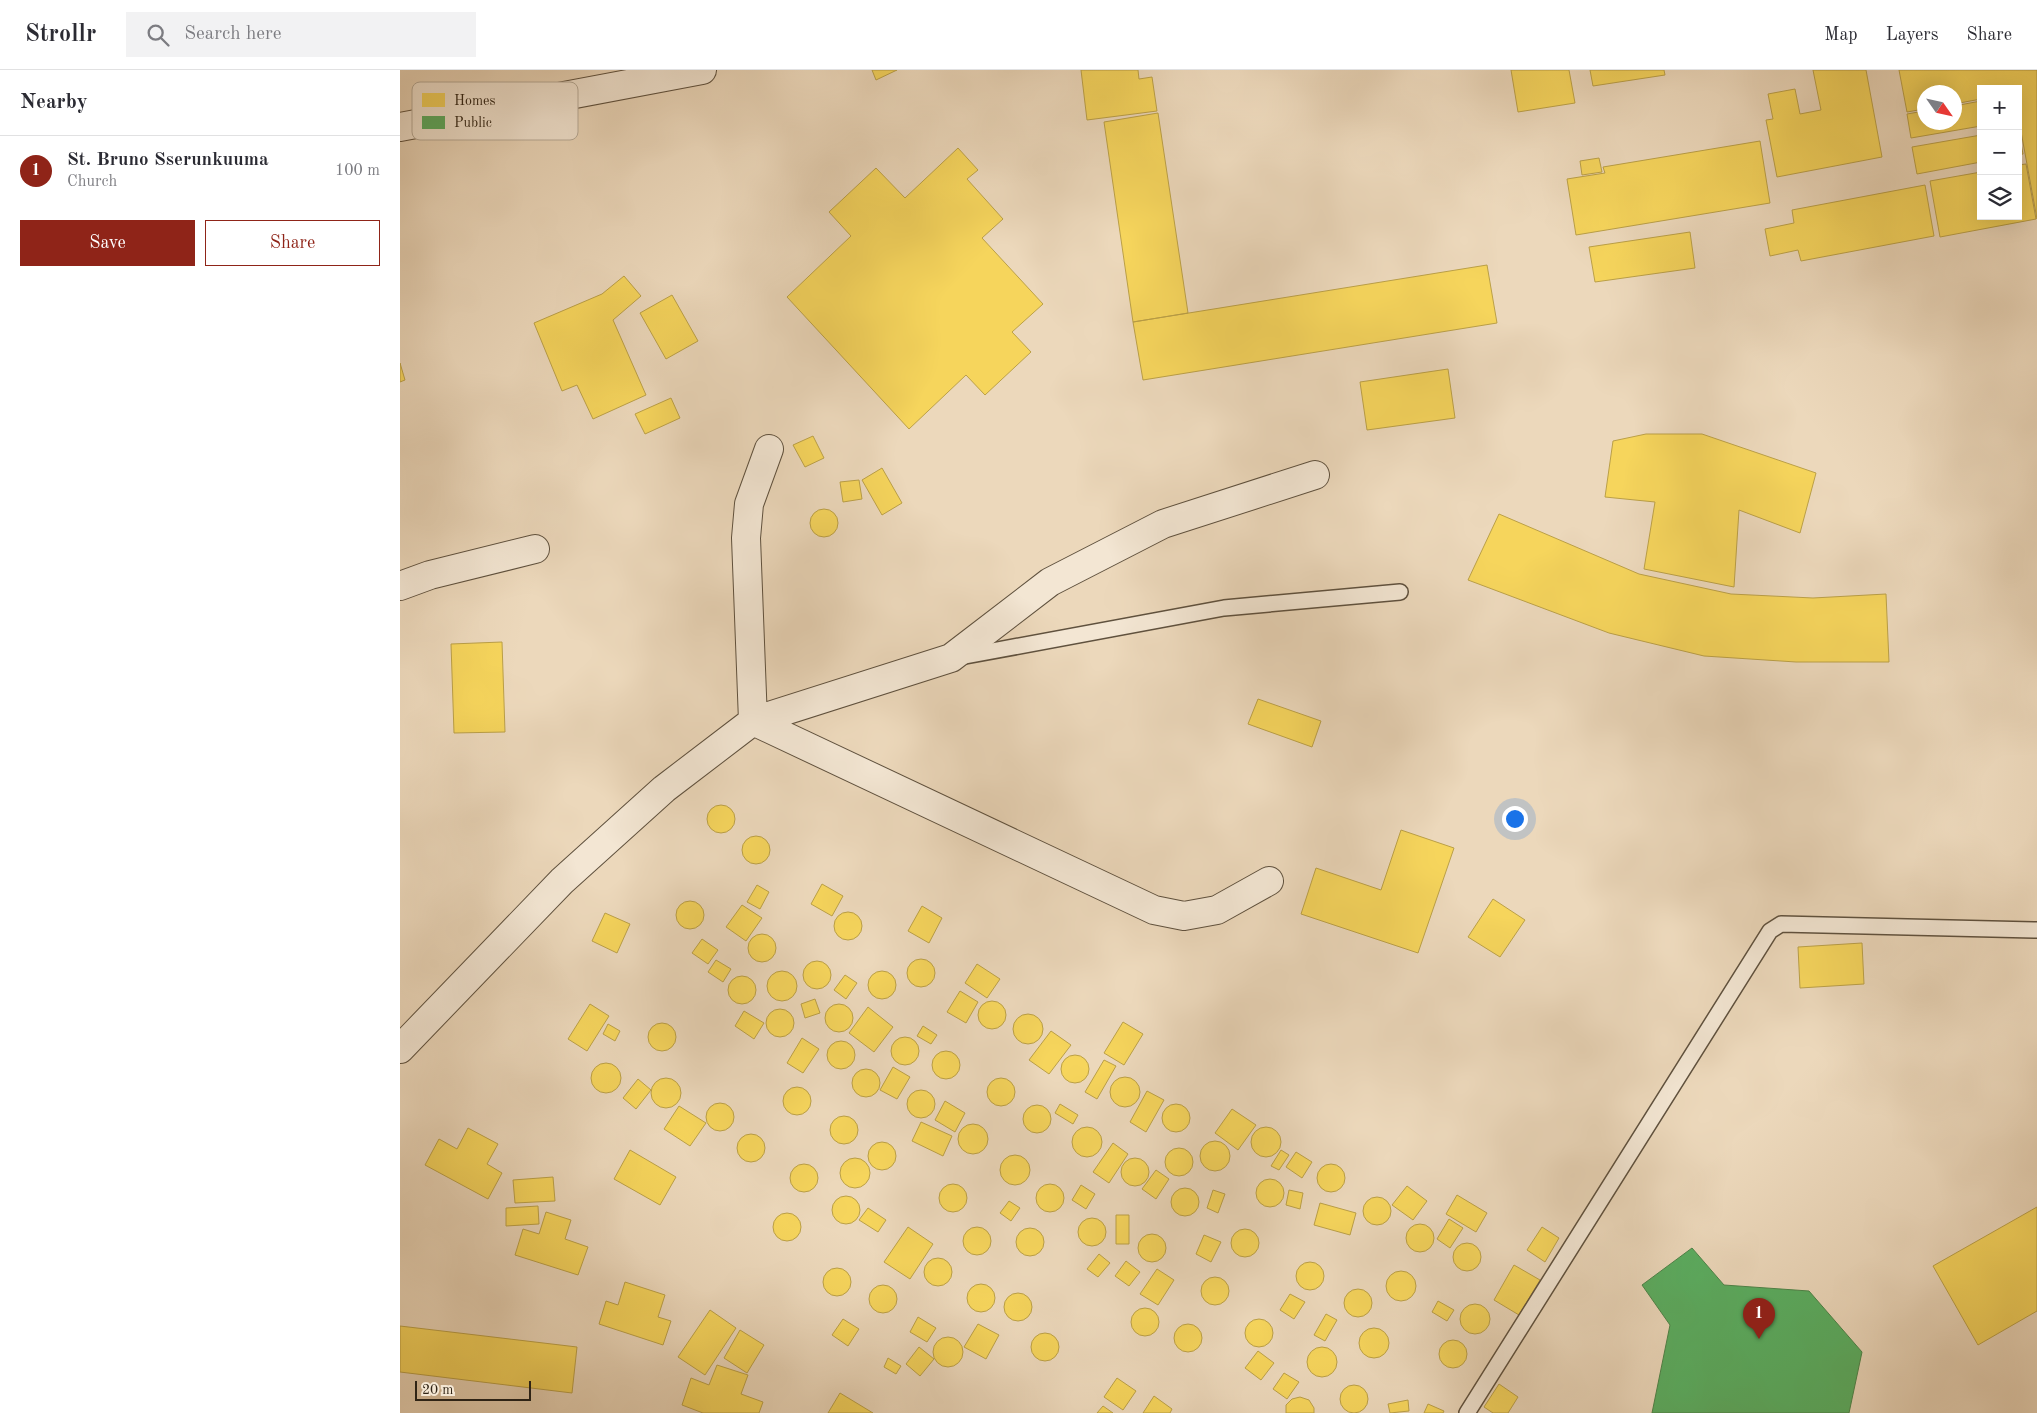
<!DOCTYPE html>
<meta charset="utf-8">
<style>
:root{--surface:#fff;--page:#f2f2f3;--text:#2b2b33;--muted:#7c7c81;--line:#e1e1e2;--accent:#8f2418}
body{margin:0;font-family:"Old Standard TT",serif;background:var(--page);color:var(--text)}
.controls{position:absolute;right:15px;top:15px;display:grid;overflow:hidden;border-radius:0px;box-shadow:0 5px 20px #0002}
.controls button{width:45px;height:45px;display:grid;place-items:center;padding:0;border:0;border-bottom:1px solid var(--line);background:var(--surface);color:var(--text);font:25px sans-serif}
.compass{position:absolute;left:1517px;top:15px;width:45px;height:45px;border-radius:50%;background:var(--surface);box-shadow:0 5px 20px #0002;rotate:124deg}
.scale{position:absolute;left:15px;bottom:12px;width:116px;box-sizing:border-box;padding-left:5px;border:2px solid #302415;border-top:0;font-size:14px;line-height:18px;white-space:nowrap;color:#302415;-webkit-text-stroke:4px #f3e6d3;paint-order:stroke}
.you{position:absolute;left:1114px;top:748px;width:18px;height:18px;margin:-12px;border:4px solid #fff;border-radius:50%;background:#1a73e8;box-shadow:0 0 0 8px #1a73e833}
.badge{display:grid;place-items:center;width:32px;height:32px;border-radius:50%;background:var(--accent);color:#fff;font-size:16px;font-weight:700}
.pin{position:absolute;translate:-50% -41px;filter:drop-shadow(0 1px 2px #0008)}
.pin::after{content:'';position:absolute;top:26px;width:18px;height:15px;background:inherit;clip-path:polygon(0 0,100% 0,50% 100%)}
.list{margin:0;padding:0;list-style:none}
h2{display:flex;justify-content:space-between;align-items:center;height:65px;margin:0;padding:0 20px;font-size:21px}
h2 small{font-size:16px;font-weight:400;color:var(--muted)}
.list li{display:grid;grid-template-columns:32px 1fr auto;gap:15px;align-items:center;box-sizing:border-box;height:70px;padding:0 20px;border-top:1px solid var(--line)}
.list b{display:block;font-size:19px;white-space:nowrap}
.list p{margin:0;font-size:16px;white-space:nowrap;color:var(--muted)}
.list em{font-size:16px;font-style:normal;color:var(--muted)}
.actions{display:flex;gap:10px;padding:15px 20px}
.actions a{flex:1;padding:11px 0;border:1px solid var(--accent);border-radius:0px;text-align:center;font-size:18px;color:var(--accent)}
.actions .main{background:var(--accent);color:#fff}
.icon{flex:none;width:28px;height:28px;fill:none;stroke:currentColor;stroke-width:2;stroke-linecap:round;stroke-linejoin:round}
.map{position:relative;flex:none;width:1637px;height:1343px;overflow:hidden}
header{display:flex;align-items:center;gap:30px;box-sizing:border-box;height:70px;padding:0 25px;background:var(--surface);border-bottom:1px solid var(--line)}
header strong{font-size:24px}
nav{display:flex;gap:28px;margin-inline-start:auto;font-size:18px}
.search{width:350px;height:45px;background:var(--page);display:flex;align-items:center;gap:12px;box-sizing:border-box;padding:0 18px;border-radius:0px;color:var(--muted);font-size:19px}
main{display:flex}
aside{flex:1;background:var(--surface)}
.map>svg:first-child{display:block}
.homes{fill:#f6d55c;stroke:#bba047}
.public{fill:#5aae61;stroke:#4d854a}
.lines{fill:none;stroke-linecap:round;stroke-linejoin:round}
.service-casing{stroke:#5f513e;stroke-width:18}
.minor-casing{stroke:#5f513e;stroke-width:30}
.service{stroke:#f3e6d3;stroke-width:15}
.minor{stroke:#f3e6d3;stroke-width:28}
.key{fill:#f3e6d3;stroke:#b8ac9a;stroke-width:1}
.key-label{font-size:14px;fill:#302415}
</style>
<header>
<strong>Strollr</strong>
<div class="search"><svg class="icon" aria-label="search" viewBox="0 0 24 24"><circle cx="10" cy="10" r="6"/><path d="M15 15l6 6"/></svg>Search here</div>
<nav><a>Map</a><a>Layers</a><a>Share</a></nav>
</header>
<main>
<aside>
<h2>Nearby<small></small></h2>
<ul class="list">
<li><span class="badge">1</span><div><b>St. Bruno Sserunkuuma</b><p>Church</p></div><em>100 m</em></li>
</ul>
<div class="actions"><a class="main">Save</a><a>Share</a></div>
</aside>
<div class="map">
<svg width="1637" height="1343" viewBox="0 0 1637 1343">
<rect width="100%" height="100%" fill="#ecd8bb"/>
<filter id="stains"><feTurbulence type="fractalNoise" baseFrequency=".004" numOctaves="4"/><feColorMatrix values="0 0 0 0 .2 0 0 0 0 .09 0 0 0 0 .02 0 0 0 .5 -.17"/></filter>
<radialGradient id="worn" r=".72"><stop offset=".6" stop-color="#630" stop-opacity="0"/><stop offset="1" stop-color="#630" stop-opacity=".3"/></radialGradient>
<path class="homes" d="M472,0H497L476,10Z
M681,0H738L739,9L752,7L757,41L687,50Z
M1111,0H1169L1175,33L1118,42Z
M1190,0H1264L1265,5L1193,16Z
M1413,0H1466L1482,87L1377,107L1366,50L1373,49L1368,24L1395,19L1400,44L1421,40Z
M1499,0H1637V149L1618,45V19H1581V29L1554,34V22H1524V39L1507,42Z
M1581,31V56L1511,68L1507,44L1524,41V52H1554V36Z
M758,43L788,243L733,252L704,52Z
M1618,58L1623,84L1618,85Z
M1581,65V92L1517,104L1512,77Z
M1360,71L1370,133L1176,165L1167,109L1205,103L1203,97Z
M558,78L578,100L567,109L603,149L582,168L643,234L612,262L631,282L585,325L566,305L509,359L387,227L451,166L429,142L476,98L505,128Z
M1199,88L1202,102L1182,105L1180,91Z
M1626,94L1636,149L1540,167L1530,111L1581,102V146H1618V95Z
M1525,115L1534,166L1401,191L1398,180L1370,186L1365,159L1394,153L1392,140Z
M1290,162L1295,198L1195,212L1189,177Z
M1087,195L1097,253L743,310L733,252Z
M224,206L241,226L213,250L246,325L193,349L177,315L162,321L134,253L202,224Z
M272,225L298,271L266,289L240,243Z
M0,293L5,310L0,312Z
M1048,299L1055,348L967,360L960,312Z
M271,328L280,348L245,364L235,344Z
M1246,364H1302L1416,403L1400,463L1339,440L1334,517L1244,499L1255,432L1205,427L1213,371Z
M413,366L424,388L405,397L393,375Z
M482,398L502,433L482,445L462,410Z
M459,410L462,429L443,432L440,412Z
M410 453a14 14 0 1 1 28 0a14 14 0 1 1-28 0Z
M1099,444L1239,504L1331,524L1413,528L1486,524L1489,592H1396L1304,586L1209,563L1068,510Z
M102,572L105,662L54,663L51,574Z
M858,629L921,651L912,677L848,654Z
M307 749a14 14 0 1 1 28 0a14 14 0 1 1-28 0Z
M1001,760L1054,778L1018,883L901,844L916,798L981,820Z
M342 780a14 14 0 1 1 28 0a14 14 0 1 1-28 0Z
M422,814L443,826L432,846L411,834Z
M357,815L369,822L360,839L347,832Z
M1093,829L1125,850L1100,887L1068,867Z
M276 845a14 14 0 1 1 28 0a14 14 0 1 1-28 0Z
M342,835L362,848L346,871L326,857Z
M522,836L542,848L529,873L508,861Z
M434 856a14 14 0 1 1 28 0a14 14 0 1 1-28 0Z
M205,843L230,854L217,883L192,871Z
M348 878a14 14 0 1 1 28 0a14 14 0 1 1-28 0Z
M302,869L318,880L308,894L292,883Z
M1462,873L1464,914L1400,918L1398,877Z
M507 903a14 14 0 1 1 28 0a14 14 0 1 1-28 0Z
M316,890L331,899L323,912L308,902Z
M403 905a14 14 0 1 1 28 0a14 14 0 1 1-28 0Z
M577,894L600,909L587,928L565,913Z
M468 915a14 14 0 1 1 28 0a14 14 0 1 1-28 0Z
M367 916a15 15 0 1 1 30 0a15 15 0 1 1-30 0Z
M445,905L457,913L446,929L434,920Z
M328 920a14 14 0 1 1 28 0a14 14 0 1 1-28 0Z
M560,921L578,932L566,953L547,942Z
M415,929L420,943L405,948L401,934Z
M578 945a14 14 0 1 1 28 0a14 14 0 1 1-28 0Z
M425 948a14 14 0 1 1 28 0a14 14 0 1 1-28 0Z
M190,934L209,946L187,981L168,969Z
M468,937L493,957L474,982L449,963Z
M366 953a14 14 0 1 1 28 0a14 14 0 1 1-28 0Z
M344,941L364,953L354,969L335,956Z
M613 959a15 15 0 1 1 30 0a15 15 0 1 1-30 0Z
M723,952L743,964L724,995L704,983Z
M248 967a14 14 0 1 1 28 0a14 14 0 1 1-28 0Z
M208,954L220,961L215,971L203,964Z
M523,956L537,965L531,974L517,966Z
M651,961L671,975L649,1004L629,990Z
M491 981a14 14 0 1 1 28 0a14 14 0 1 1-28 0Z
M402,968L419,979L403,1003L387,993Z
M427 985a14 14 0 1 1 28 0a14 14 0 1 1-28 0Z
M532 995a14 14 0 1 1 28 0a14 14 0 1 1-28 0Z
M661 999a14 14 0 1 1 28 0a14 14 0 1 1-28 0Z
M704,990L716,996L697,1029L685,1022Z
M191 1008a15 15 0 1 1 30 0a15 15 0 1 1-30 0Z
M493,997L510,1007L497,1029L480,1020Z
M452 1013a14 14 0 1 1 28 0a14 14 0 1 1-28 0Z
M710 1022a15 15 0 1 1 30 0a15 15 0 1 1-30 0Z
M587 1022a14 14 0 1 1 28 0a14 14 0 1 1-28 0Z
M251 1023a15 15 0 1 1 30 0a15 15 0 1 1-30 0Z
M238,1009L251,1020L236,1039L223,1028Z
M383 1031a14 14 0 1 1 28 0a14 14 0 1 1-28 0Z
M507 1034a14 14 0 1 1 28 0a14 14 0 1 1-28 0Z
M747,1021L764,1030L746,1062L730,1052Z
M545,1031L565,1043L555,1062L535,1050Z
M306 1047a14 14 0 1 1 28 0a14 14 0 1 1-28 0Z
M762 1048a14 14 0 1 1 28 0a14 14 0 1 1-28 0Z
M660,1034L678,1045L673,1054L655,1043Z
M623 1049a14 14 0 1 1 28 0a14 14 0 1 1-28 0Z
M279,1036L306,1053L290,1076L264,1059Z
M832,1039L856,1055L838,1080L815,1063Z
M430 1060a14 14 0 1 1 28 0a14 14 0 1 1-28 0Z
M521,1052L552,1066L543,1086L512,1071Z
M558 1069a15 15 0 1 1 30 0a15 15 0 1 1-30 0Z
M672 1072a15 15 0 1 1 30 0a15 15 0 1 1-30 0Z
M851 1072a15 15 0 1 1 30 0a15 15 0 1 1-30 0Z
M68,1058L98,1074L87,1094L102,1103L88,1129L25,1095L39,1069L57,1079Z
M337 1078a14 14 0 1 1 28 0a14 14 0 1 1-28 0Z
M800 1086a15 15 0 1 1 30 0a15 15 0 1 1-30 0Z
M468 1086a14 14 0 1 1 28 0a14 14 0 1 1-28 0Z
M713,1073L728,1084L709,1113L693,1102Z
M765 1092a14 14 0 1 1 28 0a14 14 0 1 1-28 0Z
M230,1080L276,1107L260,1135L214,1109Z
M881,1080L889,1085L879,1100L871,1096Z
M896,1082L912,1092L902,1108L886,1097Z
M600 1100a15 15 0 1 1 30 0a15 15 0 1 1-30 0Z
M721 1102a14 14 0 1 1 28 0a14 14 0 1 1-28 0Z
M440 1103a15 15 0 1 1 30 0a15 15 0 1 1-30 0Z
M390 1108a14 14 0 1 1 28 0a14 14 0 1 1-28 0Z
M917 1108a14 14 0 1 1 28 0a14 14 0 1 1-28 0Z
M756,1100L769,1109L756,1129L742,1119Z
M153,1107L155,1131L115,1133L113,1110Z
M856 1123a14 14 0 1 1 28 0a14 14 0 1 1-28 0Z
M636 1128a14 14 0 1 1 28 0a14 14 0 1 1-28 0Z
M539 1128a14 14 0 1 1 28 0a14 14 0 1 1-28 0Z
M681,1115L695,1124L686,1139L672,1130Z
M1007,1116L1027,1131L1013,1150L992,1135Z
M771 1132a14 14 0 1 1 28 0a14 14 0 1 1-28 0Z
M813,1120L825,1124L818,1143L807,1138Z
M889,1120L903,1123L900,1139L886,1135Z
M1057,1125L1087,1143L1076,1162L1046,1144Z
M432 1140a14 14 0 1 1 28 0a14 14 0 1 1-28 0Z
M963 1141a14 14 0 1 1 28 0a14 14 0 1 1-28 0Z
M609,1131L620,1138L611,1151L600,1143Z
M920,1133L956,1143L950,1165L914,1155Z
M138,1136L139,1154L106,1156V1138Z
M1637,1137V1241L1578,1275L1533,1196Z
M468,1138L486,1150L478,1162L459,1150Z
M146,1142L171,1150L165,1169L188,1177L178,1205L115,1185L123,1159L139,1164Z
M373 1157a14 14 0 1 1 28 0a14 14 0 1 1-28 0Z
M716,1145H729V1174H716Z
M678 1162a14 14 0 1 1 28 0a14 14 0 1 1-28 0Z
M1049,1149L1063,1158L1050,1178L1037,1169Z
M1006 1168a14 14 0 1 1 28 0a14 14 0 1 1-28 0Z
M563 1171a14 14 0 1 1 28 0a14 14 0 1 1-28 0Z
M508,1157L533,1174L510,1209L484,1192Z
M1142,1157L1159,1168L1145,1192L1127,1180Z
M616 1172a14 14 0 1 1 28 0a14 14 0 1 1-28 0Z
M831 1173a14 14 0 1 1 28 0a14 14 0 1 1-28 0Z
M738 1178a14 14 0 1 1 28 0a14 14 0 1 1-28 0Z
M804,1165L821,1172L811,1192L796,1184Z
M1053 1187a14 14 0 1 1 28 0a14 14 0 1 1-28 0Z
M699,1184L710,1193L698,1207L687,1199Z
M524 1202a14 14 0 1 1 28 0a14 14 0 1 1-28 0Z
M726,1191L740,1202L729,1216L715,1206Z
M896 1206a14 14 0 1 1 28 0a14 14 0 1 1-28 0Z
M1114,1195L1140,1210L1119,1245L1094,1230Z
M423 1212a14 14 0 1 1 28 0a14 14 0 1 1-28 0Z
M757,1199L774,1210L758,1235L740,1224Z
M986 1216a15 15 0 1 1 30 0a15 15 0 1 1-30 0Z
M801 1221a14 14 0 1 1 28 0a14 14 0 1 1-28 0Z
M225,1212L265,1225L258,1247L271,1251L263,1275L199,1254L206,1231L218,1235Z
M567 1228a14 14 0 1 1 28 0a14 14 0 1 1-28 0Z
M469 1229a14 14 0 1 1 28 0a14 14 0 1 1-28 0Z
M944 1233a14 14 0 1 1 28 0a14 14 0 1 1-28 0Z
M604 1237a14 14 0 1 1 28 0a14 14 0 1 1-28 0Z
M890,1224L905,1232L894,1249L880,1240Z
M1038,1231L1054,1240L1047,1251L1032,1242Z
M1060 1249a15 15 0 1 1 30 0a15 15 0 1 1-30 0Z
M731 1252a14 14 0 1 1 28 0a14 14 0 1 1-28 0Z
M310,1240L336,1258L305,1305L278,1287Z
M926,1244L937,1250L925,1271L914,1265Z
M518,1247L536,1258L527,1272L510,1262Z
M845 1263a14 14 0 1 1 28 0a14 14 0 1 1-28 0Z
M443,1249L459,1259L448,1276L432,1265Z
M774 1268a14 14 0 1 1 28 0a14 14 0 1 1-28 0Z
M578,1254L599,1265L586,1289L564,1277Z
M0,1256L177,1277L172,1323L0,1302Z
M959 1273a15 15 0 1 1 30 0a15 15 0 1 1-30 0Z
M340,1260L364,1275L347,1303L324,1288Z
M631 1277a14 14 0 1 1 28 0a14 14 0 1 1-28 0Z
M533 1282a15 15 0 1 1 30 0a15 15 0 1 1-30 0Z
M1039 1284a14 14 0 1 1 28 0a14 14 0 1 1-28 0Z
M519,1277L534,1289L520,1306L506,1294Z
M907 1292a15 15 0 1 1 30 0a15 15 0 1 1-30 0Z
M858,1281L874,1293L861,1310L845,1298Z
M488,1288L501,1296L496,1304L484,1297Z
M317,1295L348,1305L341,1324L363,1332L359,1343H303L282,1335L291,1308L309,1315Z
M884,1303L899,1312L887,1329L873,1319Z
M717,1308L736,1321L723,1340L704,1327Z
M1099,1314L1118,1327L1108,1343H1093L1084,1337Z
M940 1329a14 14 0 1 1 28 0a14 14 0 1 1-28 0Z
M440,1323L473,1343H428Z
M754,1326L772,1339L770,1343H743Z
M900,1327L909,1330L914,1338V1343H886V1335L892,1329Z
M1008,1330L1009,1341L990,1343L988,1334Z
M1028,1334L1044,1341L1043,1343H1024Z
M703,1336L713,1343H697Z"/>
<path class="public" d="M1292,1178L1324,1215L1409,1221L1462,1282L1449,1343H1252L1270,1255L1242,1215Z"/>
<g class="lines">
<defs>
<path id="service" d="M560,587L824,538L1000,522
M1067,1343L1370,861L1381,854L1637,860"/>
<path id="minor" d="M0,57L302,0
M0,516L30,505L135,479
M353,651L754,840L784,846L817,840L869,811
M353,651L346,468L349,434L369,379
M0,979L162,811L264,719L353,651L551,588L650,512L763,454L915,405"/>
</defs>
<use href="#service" class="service-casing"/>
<use href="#minor" class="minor-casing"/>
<use href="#service" class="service"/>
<use href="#minor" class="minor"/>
</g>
<rect x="12" y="12" width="166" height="58" rx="8" class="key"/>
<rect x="22" y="23" width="23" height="14" fill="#f6d55c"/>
<rect x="22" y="46" width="23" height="13" fill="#5aae61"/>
<g class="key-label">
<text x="54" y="35">Homes</text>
<text x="54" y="57">Public</text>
</g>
<rect width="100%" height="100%" filter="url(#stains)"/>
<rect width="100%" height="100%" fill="url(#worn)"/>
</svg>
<div class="controls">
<button>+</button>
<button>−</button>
<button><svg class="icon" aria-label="layers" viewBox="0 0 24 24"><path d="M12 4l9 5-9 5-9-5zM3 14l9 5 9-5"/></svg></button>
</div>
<svg class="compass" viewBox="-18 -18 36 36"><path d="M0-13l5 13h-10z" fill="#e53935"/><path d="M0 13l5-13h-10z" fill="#7c7c81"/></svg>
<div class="scale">20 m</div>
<div class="you"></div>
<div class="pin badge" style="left:1359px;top:1269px">1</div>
</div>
</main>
